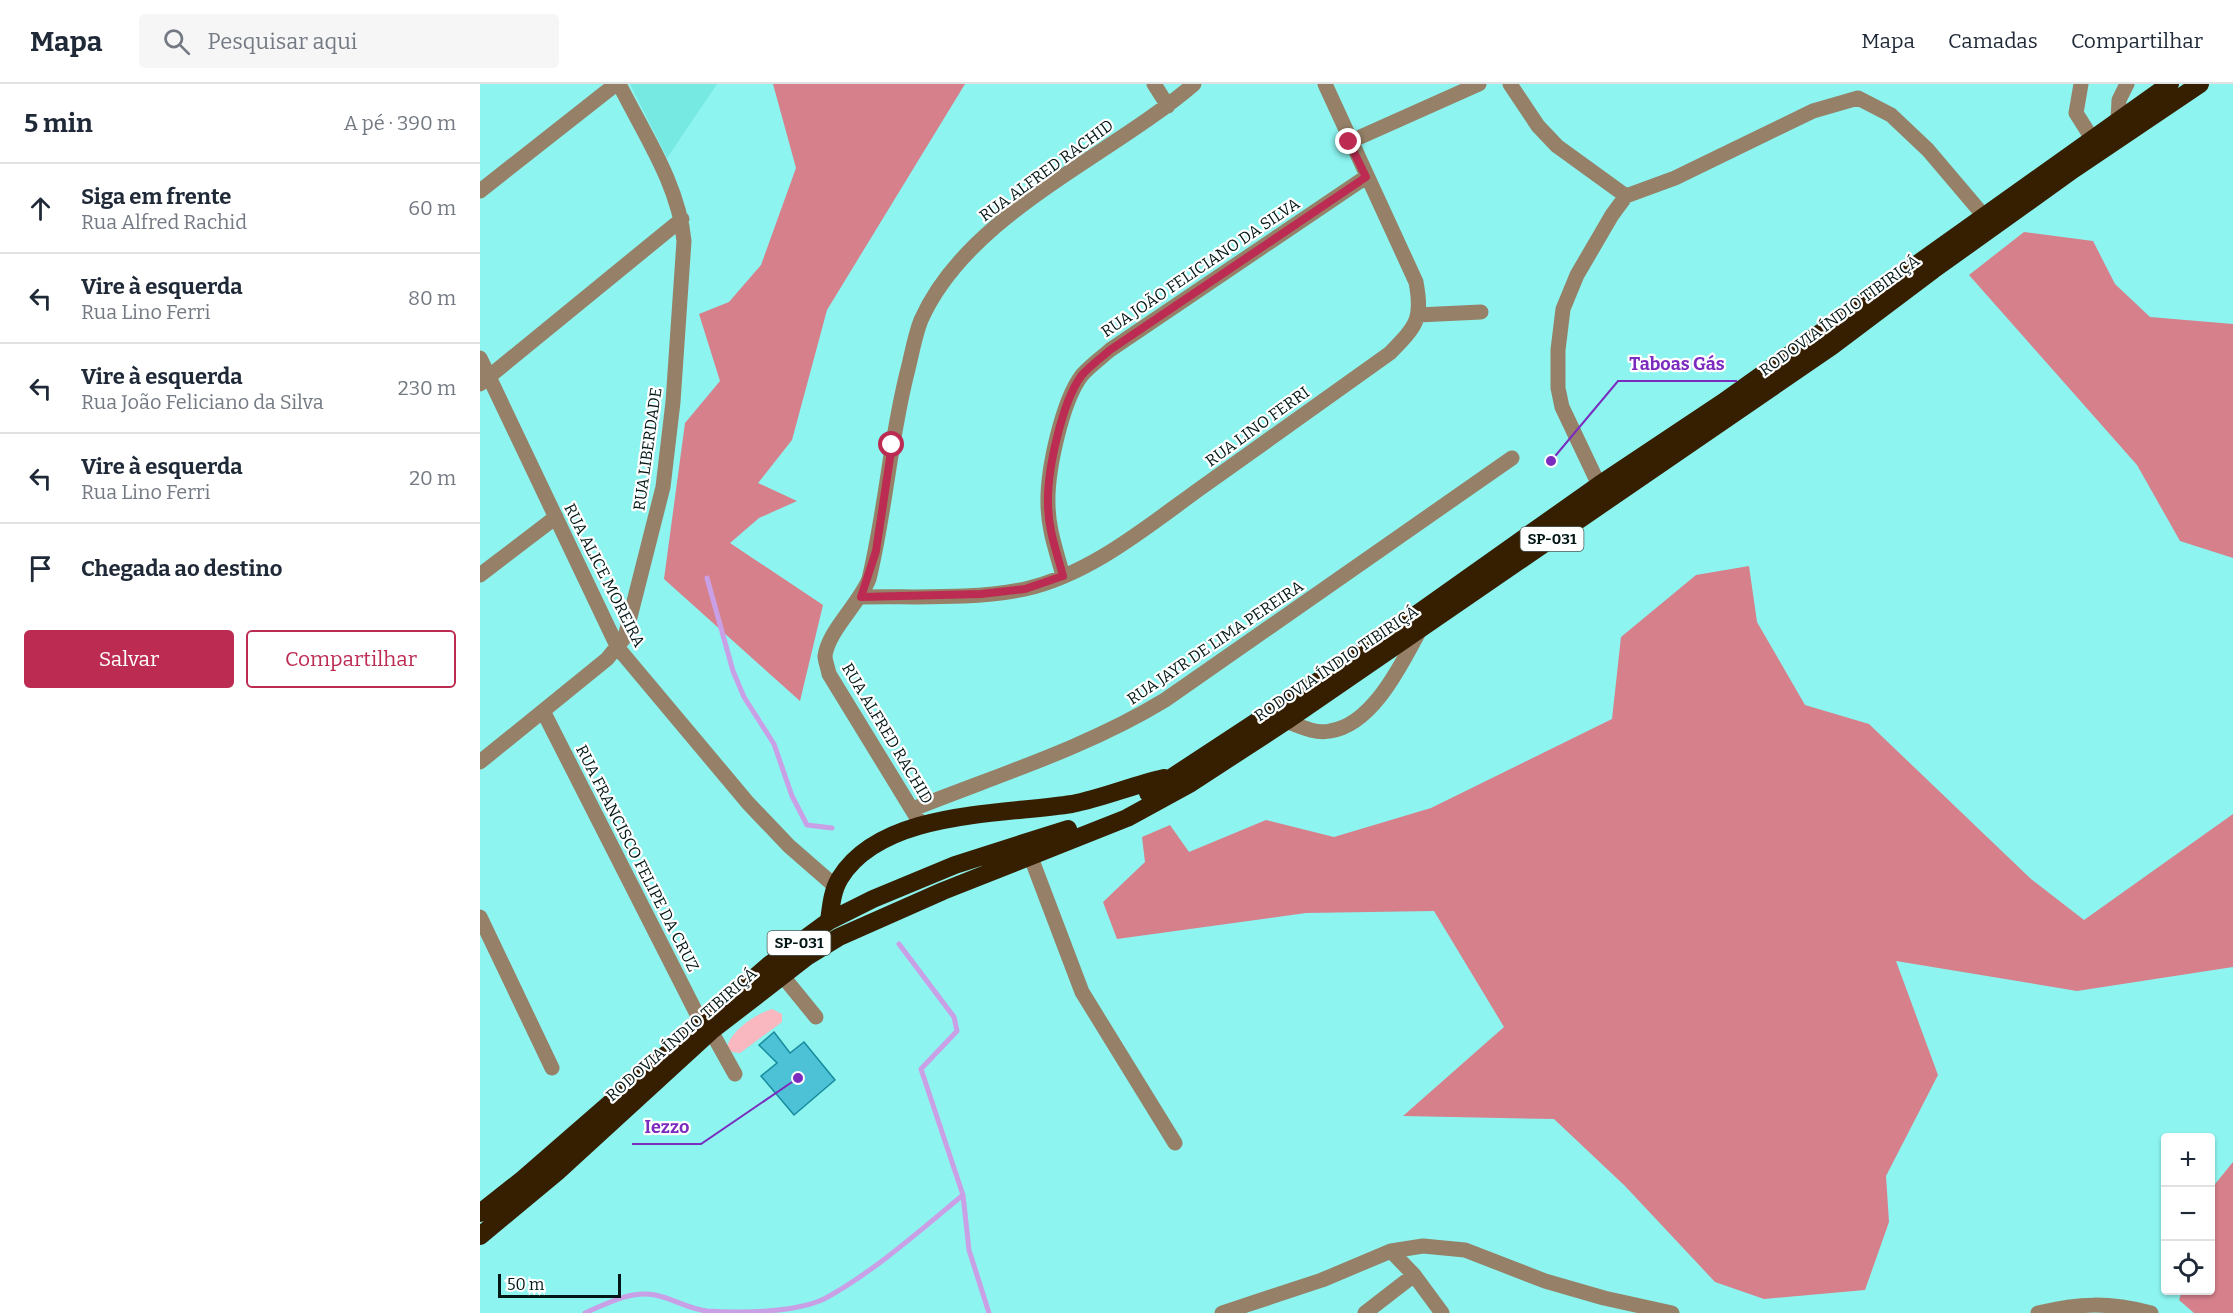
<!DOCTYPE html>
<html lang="pt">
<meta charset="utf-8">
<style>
:root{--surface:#fff;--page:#f6f6f7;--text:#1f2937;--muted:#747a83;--line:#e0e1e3;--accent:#bc2c52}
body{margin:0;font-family:Bitter,serif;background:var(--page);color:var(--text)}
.controls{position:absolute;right:18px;bottom:18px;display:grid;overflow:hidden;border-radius:6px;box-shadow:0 2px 4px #0004}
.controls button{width:54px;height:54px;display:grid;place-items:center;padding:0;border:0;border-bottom:2px solid var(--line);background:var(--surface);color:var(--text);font:30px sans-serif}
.scale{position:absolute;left:18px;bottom:15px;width:123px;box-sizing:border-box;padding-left:6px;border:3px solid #021716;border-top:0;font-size:16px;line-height:21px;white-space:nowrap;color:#021716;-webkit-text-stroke:4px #fff;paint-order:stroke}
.stop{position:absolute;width:18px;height:18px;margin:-14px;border:4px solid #bc2c52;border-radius:50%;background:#fff}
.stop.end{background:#bc2c52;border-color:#fff;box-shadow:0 2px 6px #0008}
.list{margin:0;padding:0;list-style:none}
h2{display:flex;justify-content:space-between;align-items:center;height:78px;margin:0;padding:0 24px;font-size:26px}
h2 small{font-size:20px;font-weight:400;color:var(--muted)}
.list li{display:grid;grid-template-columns:39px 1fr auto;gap:18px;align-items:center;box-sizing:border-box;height:90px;padding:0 24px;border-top:2px solid var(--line)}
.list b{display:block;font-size:22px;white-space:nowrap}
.list p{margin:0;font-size:20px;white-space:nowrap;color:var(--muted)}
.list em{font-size:20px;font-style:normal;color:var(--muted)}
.actions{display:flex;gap:12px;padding:18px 24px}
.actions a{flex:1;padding:14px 0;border:2px solid var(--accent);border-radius:6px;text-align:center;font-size:21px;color:var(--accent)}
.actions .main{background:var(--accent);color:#fff}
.icon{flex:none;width:33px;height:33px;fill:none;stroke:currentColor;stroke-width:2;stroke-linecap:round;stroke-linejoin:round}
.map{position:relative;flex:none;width:1753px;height:1229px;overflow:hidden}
header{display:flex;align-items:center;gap:36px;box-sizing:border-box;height:84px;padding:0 30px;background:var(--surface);border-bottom:2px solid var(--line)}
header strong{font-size:28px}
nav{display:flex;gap:33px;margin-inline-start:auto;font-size:21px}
.search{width:420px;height:54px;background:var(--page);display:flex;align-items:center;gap:15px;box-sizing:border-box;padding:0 21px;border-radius:6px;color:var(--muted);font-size:22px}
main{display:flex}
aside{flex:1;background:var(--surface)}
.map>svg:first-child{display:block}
.built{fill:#76e9e3}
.green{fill:#f9b7bf}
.forest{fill:#d6808c}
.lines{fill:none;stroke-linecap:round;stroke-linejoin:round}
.stream{stroke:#c9a0e5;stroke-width:5}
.building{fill:#4dc1d5;stroke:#168b9c;stroke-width:1.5}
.minor{stroke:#968168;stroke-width:15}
.highway{stroke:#361f00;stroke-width:18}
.route{stroke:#bc2c52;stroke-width:8}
.labels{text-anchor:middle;stroke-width:4.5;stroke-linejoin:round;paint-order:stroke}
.shield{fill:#fff;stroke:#4e5d5c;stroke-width:1.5}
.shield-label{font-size:15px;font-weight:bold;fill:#021716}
.street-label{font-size:16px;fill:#021716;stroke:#fff}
.leader{fill:none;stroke:#7b2cbf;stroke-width:2}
.callout-dot{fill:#7b2cbf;stroke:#fff;stroke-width:2}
.callout-label{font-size:18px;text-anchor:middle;font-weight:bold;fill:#7b2cbf;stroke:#fff;stroke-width:4.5;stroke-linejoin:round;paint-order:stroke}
</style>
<header>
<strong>Mapa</strong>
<div class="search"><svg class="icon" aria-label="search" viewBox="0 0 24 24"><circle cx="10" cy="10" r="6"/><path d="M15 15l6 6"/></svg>Pesquisar aqui</div>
<nav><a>Mapa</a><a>Camadas</a><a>Compartilhar</a></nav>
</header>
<main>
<aside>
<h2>5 min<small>A pé · 390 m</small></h2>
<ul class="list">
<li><svg class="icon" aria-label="ahead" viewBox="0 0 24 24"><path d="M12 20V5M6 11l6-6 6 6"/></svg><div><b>Siga em frente</b><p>Rua Alfred Rachid</p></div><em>60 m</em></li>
<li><svg class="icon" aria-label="left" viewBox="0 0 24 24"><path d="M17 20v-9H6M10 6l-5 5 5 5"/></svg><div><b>Vire à esquerda</b><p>Rua Lino Ferri</p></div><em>80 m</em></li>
<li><svg class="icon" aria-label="left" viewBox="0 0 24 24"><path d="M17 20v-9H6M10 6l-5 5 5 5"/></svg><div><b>Vire à esquerda</b><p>Rua João Feliciano da Silva</p></div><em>230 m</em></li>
<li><svg class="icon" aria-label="left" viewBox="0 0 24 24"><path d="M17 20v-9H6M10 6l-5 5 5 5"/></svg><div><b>Vire à esquerda</b><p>Rua Lino Ferri</p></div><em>20 m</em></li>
<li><svg class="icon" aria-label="arrive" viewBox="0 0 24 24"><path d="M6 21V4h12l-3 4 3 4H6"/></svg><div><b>Chegada ao destino</b></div></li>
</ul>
<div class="actions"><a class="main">Salvar</a><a>Compartilhar</a></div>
</aside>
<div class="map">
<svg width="1753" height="1229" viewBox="0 0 1753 1229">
<rect width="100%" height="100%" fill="#8df4ef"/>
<path class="built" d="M150,0H237L187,74Z"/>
<path class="green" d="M292,925L302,930V938L260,969L252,968L247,963C251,946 276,930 292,925Z"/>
<path class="forest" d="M293,0H485L347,226L312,356L278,399L317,417L279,434L250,459L343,521L320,617L184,495L205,339L240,297L219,230L249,218L281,181L316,84Z
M1544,148L1613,157L1635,200L1670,233L1753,240V474L1700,457L1657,381L1489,191Z
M1269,482L1277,538L1325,621L1389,640L1551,795L1604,836L1753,730V883L1597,907L1416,877L1458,991L1406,1092L1409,1138L1385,1206L1284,1215L1235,1198L1145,1102L1074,1035L923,1032L1024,943L954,827L826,829L637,855L623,818L665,778L662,753L690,741L709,768L786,736L854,753L951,724L1132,635L1141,553L1216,491Z
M1753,1078V1229H1714L1699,1216L1702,1207L1730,1206L1731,1105Z"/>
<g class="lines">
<path class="stream" d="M227,494L253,587L264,613L294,660L312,712L327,741L352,744
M419,860L474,933L477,947L441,985L483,1111L489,1166L509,1229
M105,1229C126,1220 151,1206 175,1211C192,1214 208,1225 227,1227C260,1229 314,1229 344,1215C391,1190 442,1145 483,1111"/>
</g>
<path class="building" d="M294,948L310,969L324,958L355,996L314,1031L281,992L297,979L279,961Z"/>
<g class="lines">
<path class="minor" d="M674,0L688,22
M1030,0L1058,42L1077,62L1146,112
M1601,0L1596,29L1613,56
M1638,36L1639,16L1647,0
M869,58L999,0
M0,107L136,0
M938,231L1001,228
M0,274L138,564L268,719L309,762L356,803
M0,300L202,135
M1119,401L1082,323L1078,304V266L1083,225L1097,191L1132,131L1146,112L1195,94L1333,27L1378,14L1411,31L1448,66L1504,132
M0,491L76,433
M583,492C577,469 568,445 568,420C567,387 582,317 602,291C610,282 621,274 630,266L886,93
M381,513C435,512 492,516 545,505C612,490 670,440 725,401C787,357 849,313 910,269C936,242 943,236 936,198L845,0
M63,627L221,938
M806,637C819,642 835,650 850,647C893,641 922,579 940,546
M0,678L127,575L145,553L183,403L193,318L204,157C199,101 164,50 139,0
M433,725C518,691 606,664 685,616L1032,374
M442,742L349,590C348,584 345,577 345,572C348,547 379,520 389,495C406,425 410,354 428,285C432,269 435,251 441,236C488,130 628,74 714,0
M550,771L602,908L695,1059
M0,833L72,984
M301,890L336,933
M231,947L255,990
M911,1167L934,1191L962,1229
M742,1229L842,1196L911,1167L943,1162L985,1166L1065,1197L1124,1214L1192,1229
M885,1229L934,1191
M1558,1229C1599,1219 1629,1218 1671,1229"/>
<path class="highway" d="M668,709L896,559L1119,401L1242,319L1690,0
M349,837C351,823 352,807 360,794C402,726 522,731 592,720C623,714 653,701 684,694
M0,1129L43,1095L289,881L349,837L393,815L475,781L588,745
M0,1152L77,1088L231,947L328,872L359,853L463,807L647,734L711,699L806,637L1352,262L1453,186L1594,85L1720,0"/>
</g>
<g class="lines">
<path class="route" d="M412,361L396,467L381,513L501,510L545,505L583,492C577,469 568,445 568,420C567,387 582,317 602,291C610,282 621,274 630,266L886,93L869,58"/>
</g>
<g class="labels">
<g class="shield">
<rect x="1040.5" y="443" width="63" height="24" rx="4.5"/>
<rect x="287.5" y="847" width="63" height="24" rx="4.5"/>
</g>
<g class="shield-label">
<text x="1072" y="460">SP-031</text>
<text x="319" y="864">SP-031</text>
</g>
<g class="street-label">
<text transform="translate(566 86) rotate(-36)" y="6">RUA ALFRED RACHID</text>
<text transform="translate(720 183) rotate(-34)" y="6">RUA JOÃO FELICIANO DA SILVA</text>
<text transform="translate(1359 231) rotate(-36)" y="6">RODOVIA ÍNDIO TIBIRIÇÁ</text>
<text transform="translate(777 342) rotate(-36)" y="6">RUA LINO FERRI</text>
<text transform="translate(167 365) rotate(-82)" y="6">RUA LIBERDADE</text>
<text transform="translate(125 491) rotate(63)" y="6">RUA ALICE MOREIRA</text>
<text transform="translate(735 558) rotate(-34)" y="6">RUA JAYR DE LIMA PEREIRA</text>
<text transform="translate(856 579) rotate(-34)" y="6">RODOVIA ÍNDIO TIBIRIÇÁ</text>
<text transform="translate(408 649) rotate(59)" y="6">RUA ALFRED RACHID</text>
<text transform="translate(158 774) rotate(63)" y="6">RUA FRANCISCO FELIPE DA CRUZ</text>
<text transform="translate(201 950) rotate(-41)" y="6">RODOVIA ÍNDIO TIBIRIÇÁ</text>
</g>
</g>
<path class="leader" d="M1071 377L1138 297H1257M318 994L221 1060H152"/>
<g class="callout-dot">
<circle cx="1071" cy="377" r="6"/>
<circle cx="318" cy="994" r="6"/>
</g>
<g class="callout-label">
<text x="1197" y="286">Taboas Gás</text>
<text x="187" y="1049">Iezzo</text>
</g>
</svg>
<div class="controls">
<button>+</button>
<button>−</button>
<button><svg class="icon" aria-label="locate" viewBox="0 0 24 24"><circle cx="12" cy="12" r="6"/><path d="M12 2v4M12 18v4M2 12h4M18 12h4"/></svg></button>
</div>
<div class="scale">50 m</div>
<div class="stop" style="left:412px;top:361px"></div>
<div class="stop end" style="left:869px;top:58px"></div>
</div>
</main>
